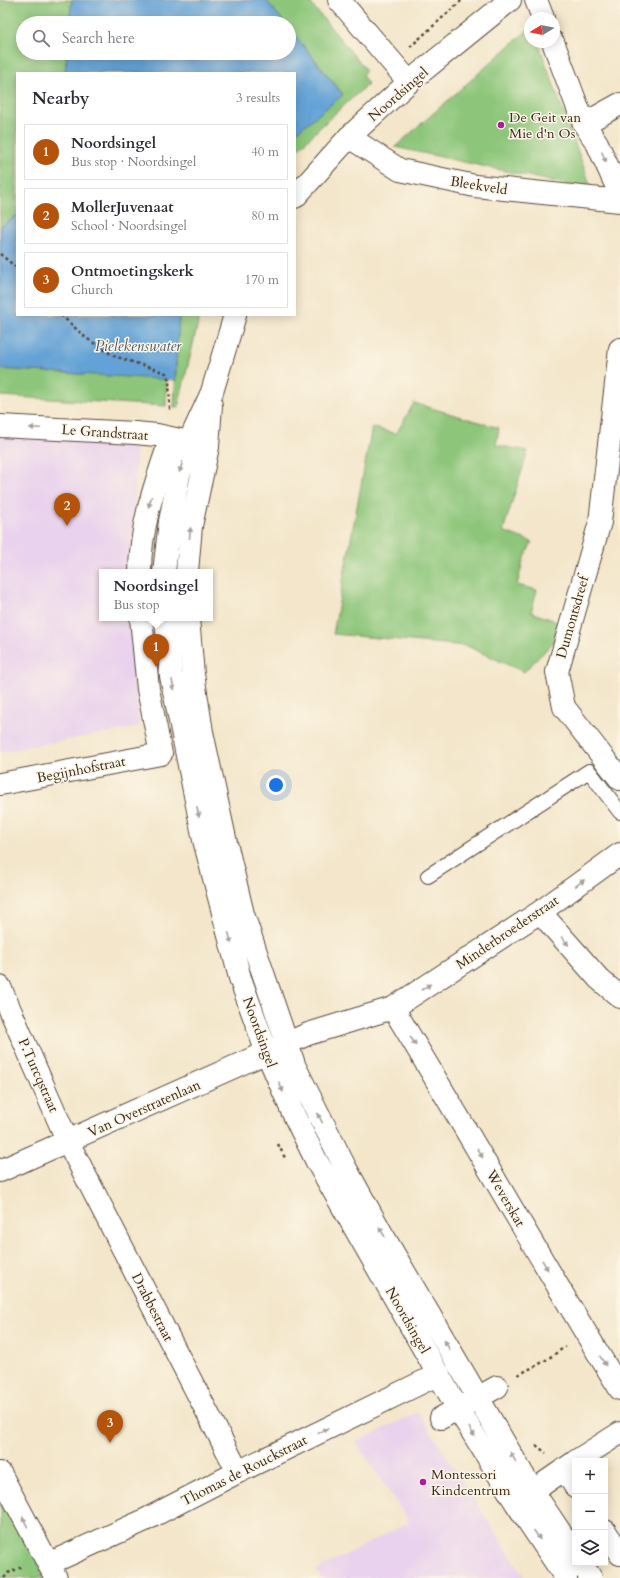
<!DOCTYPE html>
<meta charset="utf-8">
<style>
:root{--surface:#fff;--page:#f2f2f3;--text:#2b2b33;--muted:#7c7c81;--line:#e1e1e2;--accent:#b45309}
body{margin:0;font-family:Cardo,serif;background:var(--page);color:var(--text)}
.controls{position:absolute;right:12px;bottom:12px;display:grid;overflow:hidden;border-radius:0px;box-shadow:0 2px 10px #0003}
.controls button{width:36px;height:36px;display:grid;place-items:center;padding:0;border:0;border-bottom:1px solid var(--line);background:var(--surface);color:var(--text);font:20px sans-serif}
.compass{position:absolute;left:524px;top:12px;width:36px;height:36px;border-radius:50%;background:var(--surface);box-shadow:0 2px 10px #0003;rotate:260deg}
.you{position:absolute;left:276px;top:785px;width:14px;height:14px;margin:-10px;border:3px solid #fff;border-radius:50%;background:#1a73e8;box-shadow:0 0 0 6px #1a73e833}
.badge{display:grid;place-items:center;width:26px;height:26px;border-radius:50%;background:var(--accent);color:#fff;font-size:13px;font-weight:700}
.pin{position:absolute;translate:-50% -33px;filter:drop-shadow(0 1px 2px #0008)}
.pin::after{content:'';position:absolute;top:21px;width:14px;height:12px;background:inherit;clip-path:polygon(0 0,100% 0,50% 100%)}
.popup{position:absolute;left:99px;top:569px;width:114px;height:52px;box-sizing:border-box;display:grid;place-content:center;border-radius:0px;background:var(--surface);filter:drop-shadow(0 1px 3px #0005);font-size:13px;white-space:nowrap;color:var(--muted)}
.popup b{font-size:15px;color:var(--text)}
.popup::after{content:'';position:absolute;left:50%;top:100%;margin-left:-8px;border:8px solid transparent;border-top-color:var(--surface)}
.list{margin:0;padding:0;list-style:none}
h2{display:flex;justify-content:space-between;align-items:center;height:52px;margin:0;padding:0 16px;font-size:17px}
h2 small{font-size:13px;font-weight:400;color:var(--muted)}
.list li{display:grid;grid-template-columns:26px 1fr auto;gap:12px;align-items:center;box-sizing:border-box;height:56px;margin:0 8px 8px;padding:0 8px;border:1px solid var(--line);border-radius:0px}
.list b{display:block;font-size:15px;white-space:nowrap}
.list p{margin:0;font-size:13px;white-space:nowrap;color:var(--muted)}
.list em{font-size:13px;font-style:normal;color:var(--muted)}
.icon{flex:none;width:22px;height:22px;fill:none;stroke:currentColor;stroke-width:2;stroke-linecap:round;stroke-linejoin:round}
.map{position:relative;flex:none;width:620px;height:1578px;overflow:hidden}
.search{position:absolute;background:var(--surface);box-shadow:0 2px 10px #0003;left:16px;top:16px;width:280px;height:44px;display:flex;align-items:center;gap:10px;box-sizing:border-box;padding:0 14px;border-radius:22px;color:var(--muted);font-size:15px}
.panel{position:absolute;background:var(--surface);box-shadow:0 2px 10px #0003;left:16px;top:72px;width:280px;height:244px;border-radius:0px}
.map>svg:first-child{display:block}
.built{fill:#e9d2ed}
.green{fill:#8dc67a;stroke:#64784c}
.water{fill:#64a2d6;stroke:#50667a}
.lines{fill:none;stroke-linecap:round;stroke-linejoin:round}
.lane-casing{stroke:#574638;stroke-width:16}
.street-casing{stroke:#574638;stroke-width:24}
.secondary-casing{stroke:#574638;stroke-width:24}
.path{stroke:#574638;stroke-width:2.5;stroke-dasharray:3 3;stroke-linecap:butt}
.lane{stroke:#fff;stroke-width:14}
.street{stroke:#fff;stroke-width:22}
.secondary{stroke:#fff;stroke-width:22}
.oneway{fill:#a79f9a}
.poi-dot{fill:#b5179e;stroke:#fcf5e5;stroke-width:1.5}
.labels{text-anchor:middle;stroke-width:3;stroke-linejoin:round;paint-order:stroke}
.street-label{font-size:14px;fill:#3b2a1e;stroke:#fcf5e5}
.poi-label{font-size:14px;fill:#3b2a1e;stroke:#fcf5e5;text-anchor:start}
.water-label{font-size:15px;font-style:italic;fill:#4b5a68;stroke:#fcf5e5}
</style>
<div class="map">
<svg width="620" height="1578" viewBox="0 0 620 1578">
<rect width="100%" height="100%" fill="#fcf5e5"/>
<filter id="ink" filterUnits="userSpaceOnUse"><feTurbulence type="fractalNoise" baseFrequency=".025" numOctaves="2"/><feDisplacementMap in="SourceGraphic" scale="8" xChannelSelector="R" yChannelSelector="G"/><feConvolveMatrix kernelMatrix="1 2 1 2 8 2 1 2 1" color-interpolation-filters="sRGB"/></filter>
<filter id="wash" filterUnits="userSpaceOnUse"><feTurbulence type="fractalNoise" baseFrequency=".012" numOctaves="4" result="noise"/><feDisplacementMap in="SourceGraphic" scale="16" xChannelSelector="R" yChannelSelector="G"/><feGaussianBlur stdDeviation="0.9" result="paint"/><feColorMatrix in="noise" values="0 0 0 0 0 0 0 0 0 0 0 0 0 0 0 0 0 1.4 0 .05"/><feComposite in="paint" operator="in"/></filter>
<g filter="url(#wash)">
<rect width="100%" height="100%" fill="#f3e6ca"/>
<path class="built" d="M0,429L135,433L136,462L132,572H102V618H133L139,727L0,752Z
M418,1412L525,1578H464L463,1576L460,1578H321L316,1570L409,1522L356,1442Z"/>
<path class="green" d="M0,0H72L69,23H23V53H67L65,73H17V215L0,227Z
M266,0H308L366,70L362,75L368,84L329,119L295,152V133L343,94L289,28V23H285Z
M530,28V42H538L592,190L395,147Z
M179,315H200L178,407H174Z
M0,369L166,379V406L0,396Z
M414,403L499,428L496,445L528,451L503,531L532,542L523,561L517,585L537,590L531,612L553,620L557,623L554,642L524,672L467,646L333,634L372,427L396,434Z
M0,1494L46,1578H0Z"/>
<path class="water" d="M72,0H266L285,23H69Z
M289,28L343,95L295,133V73H65L67,53H289Z
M17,215V315H179L175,380L0,369V227Z"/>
</g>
<g filter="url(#ink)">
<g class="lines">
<defs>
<path id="lane" d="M428,876L589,771L620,812"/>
<path id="street" d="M339,0L409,82
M536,0L543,18
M553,42L584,124L597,143L620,194
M584,124L620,104
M349,137L400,170L475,186L620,201
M620,349L600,522L557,672L564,707L620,779
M0,426L135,433L157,435L207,446
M140,572C140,525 156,482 171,438
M0,784L161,754L148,689L141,618
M540,912L599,979L620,997
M0,987L68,1142L238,1472
M393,1008C470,1134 542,1263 620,1389
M0,1171L308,1034L393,1008L540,912L620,854
M441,1418L497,1387
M576,1461L620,1433
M564,1469L575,1486
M0,1473L56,1578
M517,1502L575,1462
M605,1531L620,1554
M48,1564L143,1521L238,1472L439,1374"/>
<path id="secondary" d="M295,197L349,137L409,82L510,0
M164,572L170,521L179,475L189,442L212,392L235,315
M187,572L191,526L208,447L211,405
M166,618L171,676L204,840L240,978L267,1053L292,1111L316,1160L458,1409L516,1503L566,1578
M188,618L193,674L202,732L226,843L243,914L295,1067L345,1167L381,1232L532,1490L575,1554
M581,1563L591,1578"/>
</defs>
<use href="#lane" class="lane-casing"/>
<use href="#street" class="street-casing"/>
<use href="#secondary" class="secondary-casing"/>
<path class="path" d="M410,47L462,0
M0,254L17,268
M61,315L86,338L114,356L166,373L169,380L170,410L169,412
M278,1144L286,1160
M518,1375L543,1362L565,1347
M536,1445L546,1453
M4,1578L8,1573L22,1567"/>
<use href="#lane" class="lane"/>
<use href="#street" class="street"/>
<use href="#secondary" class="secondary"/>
</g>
<defs><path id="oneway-solid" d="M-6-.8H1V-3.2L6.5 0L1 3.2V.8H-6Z"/></defs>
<g class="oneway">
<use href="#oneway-solid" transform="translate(604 157) rotate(66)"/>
<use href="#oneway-solid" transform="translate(35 428) rotate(-177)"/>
<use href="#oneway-solid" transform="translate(181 467) rotate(107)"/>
<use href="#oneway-solid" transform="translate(150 502) rotate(106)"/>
<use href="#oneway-solid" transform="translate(190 533) rotate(-84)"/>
<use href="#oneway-solid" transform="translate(173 685) rotate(79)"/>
<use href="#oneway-solid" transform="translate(198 812) rotate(78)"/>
<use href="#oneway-solid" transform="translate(580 883) rotate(-36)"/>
<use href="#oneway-solid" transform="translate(230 938) rotate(75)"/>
<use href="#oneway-solid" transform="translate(565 941) rotate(49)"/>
<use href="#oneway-solid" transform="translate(426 987) rotate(-33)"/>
<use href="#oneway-solid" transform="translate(413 1041) rotate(59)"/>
<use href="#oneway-solid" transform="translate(281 1087) rotate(67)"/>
<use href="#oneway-solid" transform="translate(320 1118) rotate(-116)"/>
<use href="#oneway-solid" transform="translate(480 1153) rotate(60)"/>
<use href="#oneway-solid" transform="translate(382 1232) rotate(-120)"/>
<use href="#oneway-solid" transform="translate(545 1265) rotate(60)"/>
<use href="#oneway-solid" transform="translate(447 1345) rotate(-120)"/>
<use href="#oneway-solid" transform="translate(603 1361) rotate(58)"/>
<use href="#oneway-solid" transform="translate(323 1431) rotate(-26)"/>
<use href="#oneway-solid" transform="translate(472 1432) rotate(58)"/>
<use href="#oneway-solid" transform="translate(513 1457) rotate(-120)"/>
<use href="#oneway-solid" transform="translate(25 1522) rotate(-117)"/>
<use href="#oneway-solid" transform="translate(537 1535) rotate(56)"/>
</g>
</g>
<g class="poi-dot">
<circle cx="501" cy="125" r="4"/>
<circle cx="423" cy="1482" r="4"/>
</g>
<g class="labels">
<g class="street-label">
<text transform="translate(398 94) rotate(-41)" y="5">Noordsingel</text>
<text transform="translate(479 185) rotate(9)" y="5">Bleekveld</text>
<text transform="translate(105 432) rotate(4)" y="5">Le Grandstraat</text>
<text transform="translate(572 617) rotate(-74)" y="5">Dumontsdreef</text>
<text transform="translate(81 769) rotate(-11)" y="5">Begijnhofstraat</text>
<text transform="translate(507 932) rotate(-34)" y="5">Minderbroederstraat</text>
<text transform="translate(260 1032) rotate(70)" y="5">Noordsingel</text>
<text transform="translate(39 1075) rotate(66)" y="5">P.Turcqstraat</text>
<text transform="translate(144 1108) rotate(-24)" y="5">Van Overstratenlaan</text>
<text transform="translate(506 1198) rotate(60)" y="5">Weverskat</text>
<text transform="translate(153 1307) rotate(63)" y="5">Drabbestraat</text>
<text transform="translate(408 1320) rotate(60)" y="5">Noordsingel</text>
<text transform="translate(244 1470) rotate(-27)" y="5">Thomas de Rouckstraat</text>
</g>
<g class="poi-label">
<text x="509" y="122">De Geit van<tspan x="509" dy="16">Mie d'n Os</tspan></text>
<text x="431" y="1479">Montessori<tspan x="431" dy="16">Kindcentrum</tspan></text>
</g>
<g class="water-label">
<text x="138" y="351">Pielekenswater</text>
</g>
</g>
</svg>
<div class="controls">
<button>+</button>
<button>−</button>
<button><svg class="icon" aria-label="layers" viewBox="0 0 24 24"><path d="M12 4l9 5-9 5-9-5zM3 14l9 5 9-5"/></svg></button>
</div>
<svg class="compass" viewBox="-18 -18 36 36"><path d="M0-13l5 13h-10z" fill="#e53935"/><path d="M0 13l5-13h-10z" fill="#7c7c81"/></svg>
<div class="you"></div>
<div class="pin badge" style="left:156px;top:667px">1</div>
<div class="popup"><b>Noordsingel</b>Bus stop</div>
<div class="pin badge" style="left:67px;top:526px">2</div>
<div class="pin badge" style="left:110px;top:1443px">3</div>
<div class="search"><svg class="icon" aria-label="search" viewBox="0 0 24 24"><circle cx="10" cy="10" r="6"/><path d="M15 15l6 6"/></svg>Search here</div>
<section class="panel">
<h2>Nearby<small>3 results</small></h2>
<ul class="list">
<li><span class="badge">1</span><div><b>Noordsingel</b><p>Bus stop · Noordsingel</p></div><em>40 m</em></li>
<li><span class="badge">2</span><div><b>MollerJuvenaat</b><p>School · Noordsingel</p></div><em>80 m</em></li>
<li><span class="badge">3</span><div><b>Ontmoetingskerk</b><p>Church</p></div><em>170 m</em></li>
</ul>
</section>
</div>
